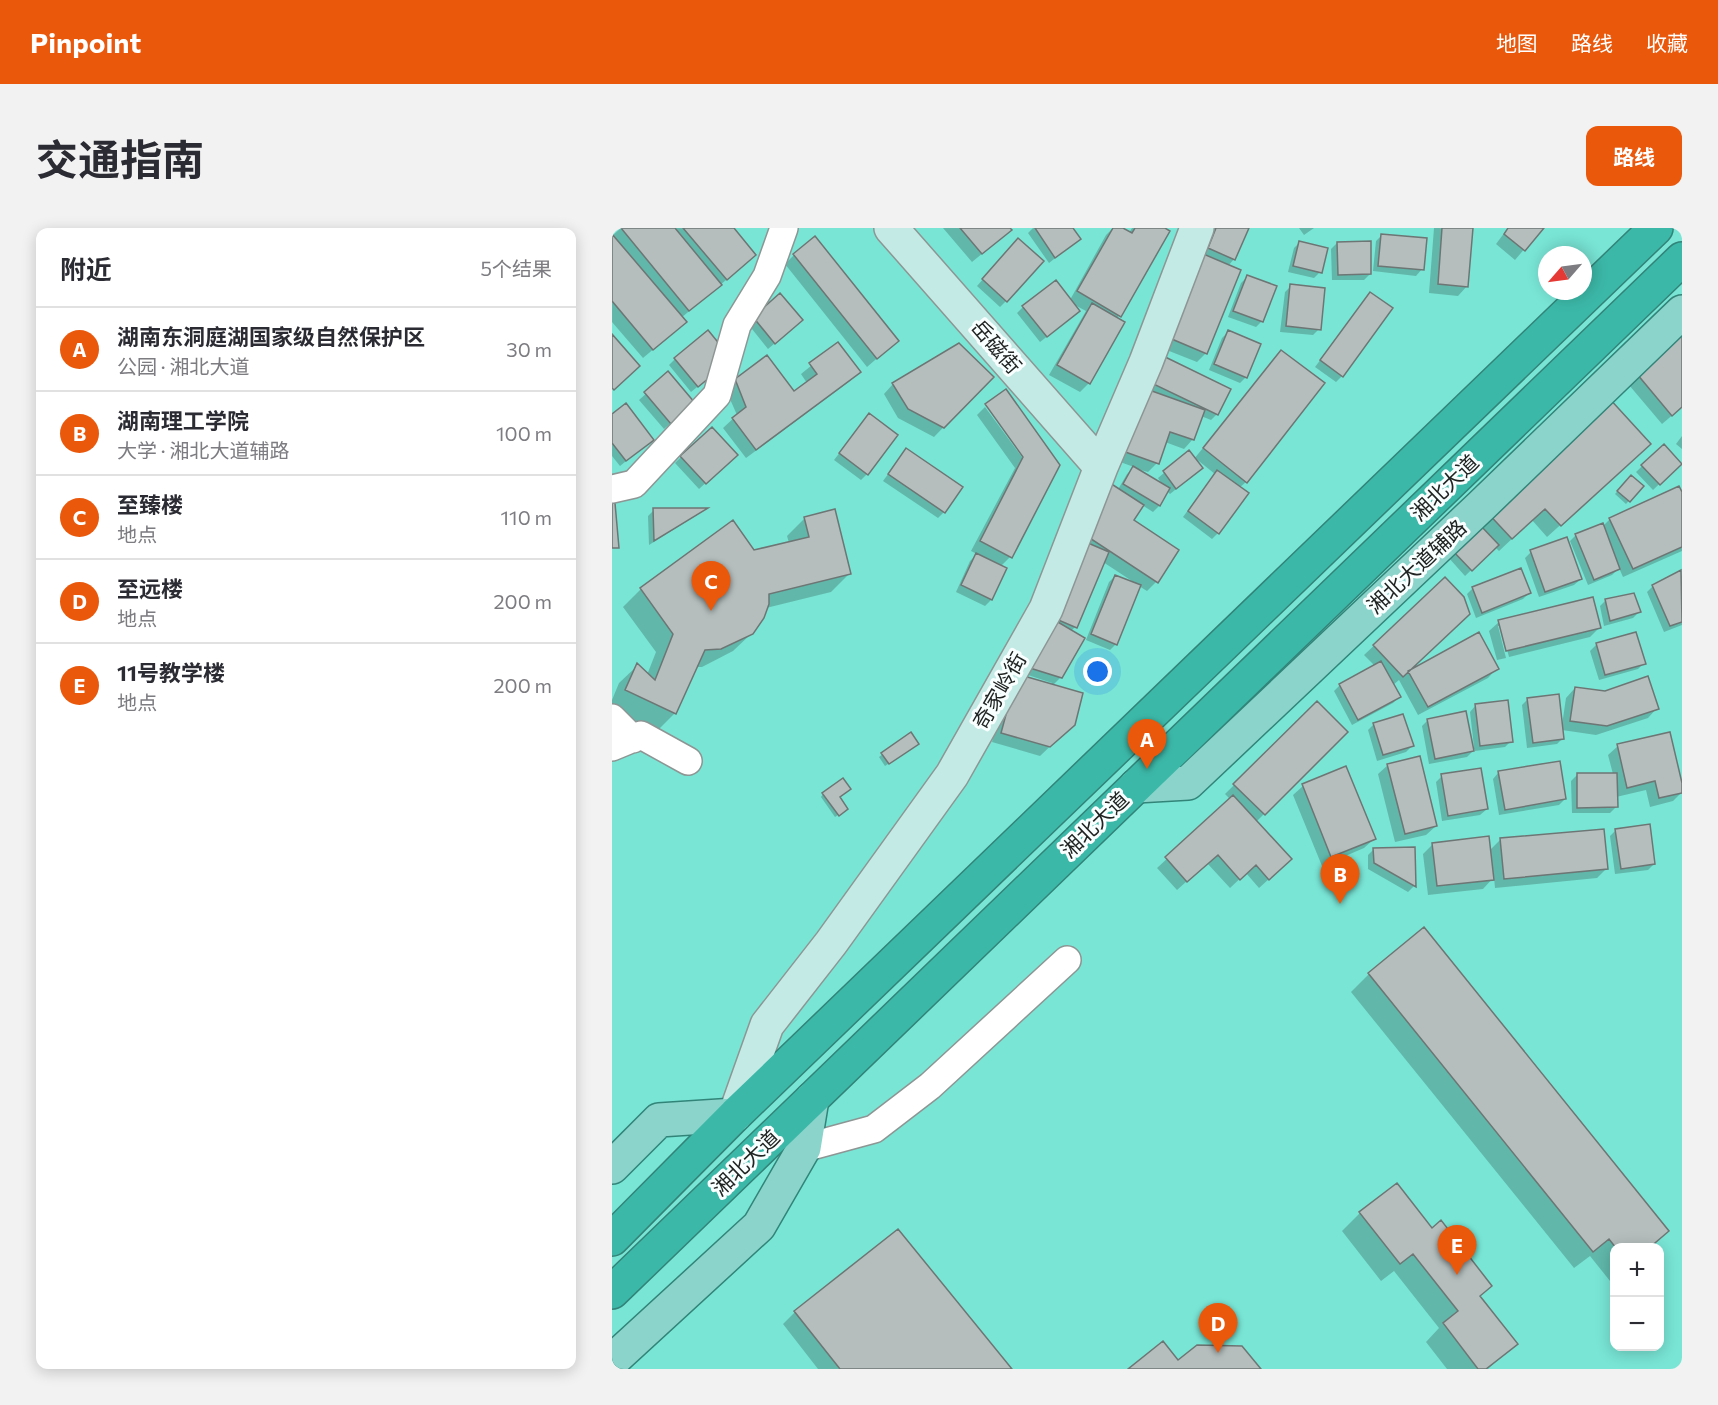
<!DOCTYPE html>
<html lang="zh">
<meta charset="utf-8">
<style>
:root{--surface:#fff;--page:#f2f2f3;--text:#2b2b33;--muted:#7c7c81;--line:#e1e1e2;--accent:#ea580c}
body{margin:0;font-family:Commissioner,"Noto Sans SC",sans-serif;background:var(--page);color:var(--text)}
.controls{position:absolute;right:18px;bottom:18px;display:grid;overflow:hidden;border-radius:12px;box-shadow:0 3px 15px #0003}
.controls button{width:54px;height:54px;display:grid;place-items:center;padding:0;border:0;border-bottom:2px solid var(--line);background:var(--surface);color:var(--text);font:30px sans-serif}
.compass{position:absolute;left:926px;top:18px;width:54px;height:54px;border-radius:50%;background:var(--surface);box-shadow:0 3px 15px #0003;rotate:242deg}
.you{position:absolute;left:486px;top:444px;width:21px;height:21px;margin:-15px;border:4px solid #fff;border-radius:50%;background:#1a73e8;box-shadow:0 0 0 9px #1a73e833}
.badge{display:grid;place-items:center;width:39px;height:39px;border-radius:50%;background:var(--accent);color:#fff;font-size:20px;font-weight:700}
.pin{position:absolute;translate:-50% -50px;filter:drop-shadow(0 2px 3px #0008)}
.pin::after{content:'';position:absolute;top:32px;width:21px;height:18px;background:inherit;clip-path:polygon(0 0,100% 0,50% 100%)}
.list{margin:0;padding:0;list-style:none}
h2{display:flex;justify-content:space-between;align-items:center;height:78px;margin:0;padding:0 24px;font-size:26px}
h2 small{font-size:20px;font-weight:400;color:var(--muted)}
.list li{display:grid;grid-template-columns:39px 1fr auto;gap:18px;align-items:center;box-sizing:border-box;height:84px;padding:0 24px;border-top:2px solid var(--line)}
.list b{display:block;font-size:22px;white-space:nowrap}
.list p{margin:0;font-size:20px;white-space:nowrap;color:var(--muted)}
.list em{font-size:20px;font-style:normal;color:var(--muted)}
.map{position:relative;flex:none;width:1070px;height:1141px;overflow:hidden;border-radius:12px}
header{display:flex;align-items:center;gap:36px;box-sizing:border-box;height:84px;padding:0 30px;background:var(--accent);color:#fff}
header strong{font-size:28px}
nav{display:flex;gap:33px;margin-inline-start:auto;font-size:21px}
.intro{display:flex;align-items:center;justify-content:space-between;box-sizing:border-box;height:144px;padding:0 36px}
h1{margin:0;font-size:42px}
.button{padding:15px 27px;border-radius:12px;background:var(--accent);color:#fff;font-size:21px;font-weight:700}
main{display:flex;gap:36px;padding:0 36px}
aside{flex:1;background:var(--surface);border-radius:12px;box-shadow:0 3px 15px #0003}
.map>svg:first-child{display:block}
.green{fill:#79e5d5;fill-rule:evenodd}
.shadow{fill:#0003}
.building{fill:#b5bebd;stroke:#6d7674;stroke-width:1.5}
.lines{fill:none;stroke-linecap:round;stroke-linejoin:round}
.street-casing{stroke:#8d9694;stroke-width:30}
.secondary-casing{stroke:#8d9694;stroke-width:36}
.primary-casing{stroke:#328479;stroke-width:36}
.highway-casing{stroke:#328479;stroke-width:36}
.street{stroke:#fff;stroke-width:27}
.secondary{stroke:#c4eae5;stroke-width:33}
.primary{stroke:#8ad4cb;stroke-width:33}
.highway{stroke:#3cb8a8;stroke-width:33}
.labels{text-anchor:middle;stroke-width:6;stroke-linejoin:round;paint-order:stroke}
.street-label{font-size:21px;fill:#202423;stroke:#f9fffe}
</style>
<header>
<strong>Pinpoint</strong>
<nav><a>地图</a><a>路线</a><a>收藏</a></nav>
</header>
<div class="intro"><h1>交通指南</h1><a class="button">路线</a></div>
<main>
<aside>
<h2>附近<small>5个结果</small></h2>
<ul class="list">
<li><span class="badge">A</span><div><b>湖南东洞庭湖国家级自然保护区</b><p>公园 · 湘北大道</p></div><em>30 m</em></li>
<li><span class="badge">B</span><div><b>湖南理工学院</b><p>大学 · 湘北大道辅路</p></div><em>100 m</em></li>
<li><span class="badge">C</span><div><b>至臻楼</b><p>地点</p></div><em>110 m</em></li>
<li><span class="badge">D</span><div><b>至远楼</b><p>地点</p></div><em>200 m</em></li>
<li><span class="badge">E</span><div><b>11号教学楼</b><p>地点</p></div><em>200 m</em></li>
</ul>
</aside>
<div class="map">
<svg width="1070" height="1141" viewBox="0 0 1070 1141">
<rect width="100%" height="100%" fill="#e9f2f0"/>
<path class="green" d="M0,0H1070V1141H0ZM935,27H971V63H935ZM1002,1020H1048V1118H1002Z"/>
<path class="shadow" d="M9,0H120L133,36L69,90L63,103L31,130L0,94V8Z
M331,0H396L388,11L360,34Z
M421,0H460L467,11L437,35L416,5Z
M501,0H511L517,5L520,0H550L505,91L477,155L468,164L437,147L474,83L459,75L460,89L428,114L405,85L411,79L458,72L494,7Z
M602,0H636L622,31L616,38L594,125L585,134L547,119Z
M687,0H702L692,7Z
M822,0H860L855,58L846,68L817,65Z
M896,0H930L903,32L884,16Z
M770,7L810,41L804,48L761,43L764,13Z
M688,14L708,44L702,50L676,44L682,20Z
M725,15L758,46L752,52H720L719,21Z
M400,18L394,73L388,79L365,58Z
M182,27L285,113L255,139L173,36Z
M635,49L650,93L644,99L616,89L629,55Z
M679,58L707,101L701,107L668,104L673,64Z
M758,66L730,148L724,154L703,139Z
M142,90L183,98L156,121L136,96Z
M616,104L634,149L628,155L597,142L610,110Z
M1070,109V179L1050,196L1017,157Z
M226,116L247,144L238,153L134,230L111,200L125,187L114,162L155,129L182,165L195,155L189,146Z
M669,124L634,254L627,260L606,305L600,311L571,289L603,246L583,230L589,240L583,246L558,266L555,263L547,278L541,284L530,277L520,293L565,322L544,354L535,363L527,358L504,416L498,422L474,412L497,354L503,348L519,355L520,353L491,334L463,399L459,403L449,449L440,458L451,506L428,528L380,514L396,457H439L440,455L401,442L515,246L522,239L497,230L540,133L605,186L599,192L589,188L581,211L572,221L553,214L545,235L536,244L525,241V242L551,258L546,250L577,224L582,231Z
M63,131L95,151L79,164L57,137Z
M56,146L75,181L52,201L27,172Z
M380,149L322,209L286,190L272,166L281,156Z
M373,179L415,236L447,237L398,329L389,338L393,340L379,372L373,378L344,364L358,333L365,326L359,323L403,240L365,187Z
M0,187L34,217L8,238L0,228Z
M257,187L255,246L249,252L222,232Z
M1070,208V221L1064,216Z
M1051,218L1068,236L1041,262L1024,244Z
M294,222L332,284L326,290L271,253Z
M124,227L87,261L63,235L69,229Z
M1024,229L935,309L920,292L887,323L883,319L853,348L836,329L861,294Z
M1019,249L1030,258L1014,276L1003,266Z
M1070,268V323L1011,349L1007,340L1000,347L976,357L958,313L964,307L991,298L998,291Z
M92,281L88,285L37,317L36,288L42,282Z
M193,290L237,346L219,364L154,380L140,405L121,423L90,439H84L63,485L45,503L0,482V472L7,455L25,438L35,447L44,424L11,379L29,361L120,294L142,324L177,315L175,308Z
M919,324L969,351L962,357L927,369L913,330Z
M1068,344L1070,349V397L1052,404L1035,364L1041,358Z
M833,351L797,442L885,440L876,450L806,487L787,452L781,457L787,469L781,475L740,497L722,463L728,457L763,438L752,427Z
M861,360L917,365L911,371L864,390L855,366Z
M994,372L1027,384L1021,390L992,398L988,378Z
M887,394L988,399L978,409L897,429L889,398H886L894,430L885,432L877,403Z
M984,417L1032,435L1026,441L987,452L978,423Z
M963,460L1045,480L1036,490L984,507L950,502L951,510L945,516L915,520L910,477L916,471L950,497L954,470Z
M705,475L734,504L644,594L668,641L647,660L634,645L618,660L595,635L565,662L545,640L619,572L613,566Z
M864,477L899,513L893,519L863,523V521L855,529L817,536L810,498L816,492L860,520L862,519L858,484Z
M762,496L800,518L794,524L765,533L756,502Z
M298,506L303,518L273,538L267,529Z
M1006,518L1070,564L1061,573L1038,579L1034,562L1004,569V579L998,585H960L959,553L965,547L1001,546L996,527Z
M776,537L824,598L814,607L783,614L766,546Z
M887,544L953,571L947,577L887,587L881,551Z
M830,548L875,581L868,587L830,593L824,554Z
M691,558L762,611L752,620L710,638L681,567Z
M211,566L226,570L232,583L223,589L209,569Z
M1004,602L1042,636L1036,642L1003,646L998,608Z
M889,611L994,641L985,650L883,660L882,649L871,661L816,667L811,626L821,616L877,623Z
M762,621H802V658L796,664L756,641V627Z
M757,746L1055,1003L1039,1020H1002V1049L998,1053L978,1028L962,1040L739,764Z
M748,985L819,1002L878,1058L867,1069L904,1116L876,1141H835L814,1114L827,1100L782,1043L769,1053L730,1003Z
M183,1084L398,1141H206L171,1096Z"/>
<path class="building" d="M9,0H63L110,57L77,83Z
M71,0H122L144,27L115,52Z
M348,0H398L400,2L370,26Z
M423,0H461L469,11L443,30Z
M501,0H511L520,5L523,0H553L558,3L509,89L465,63Z
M604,0H637L623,32L596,20Z
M830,0H861L856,59L826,56Z
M896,0H932L913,23L892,6Z
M0,6L75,94L41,122L0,73Z
M769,6L815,10L812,42L766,38Z
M203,8L287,113L265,131L181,26Z
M406,10L432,33L395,74L370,51Z
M687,13L716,20L710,45L681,38Z
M759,13V46L726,47L725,14Z
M589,25L629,42L595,126L555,109Z
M635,47L665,58L651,94L621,83Z
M444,52L468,83L435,109L410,78Z
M678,56L713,60L709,102L674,98Z
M758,64L781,80L731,149L708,132Z
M168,65L191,92L163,116L141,89Z
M480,75L513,94L478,156L445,137Z
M96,102L109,118L103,145L86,159L62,130Z
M616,102L649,116L635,150L602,136Z
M0,106L28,138L2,162L0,160Z
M1070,107V179L1060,188L1025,146Z
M226,114L249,144L144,222L120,190L134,179L123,151L155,127L182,163L205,146L197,135Z
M347,115L382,149L332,200L296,181L280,155Z
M669,122L713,155L635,255L591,220Z
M545,125L619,161L606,187L533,152Z
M56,143L83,175L59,196L32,164Z
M526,158L593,182L582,212L558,204L547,236L505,221Z
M394,161L448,237L400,330L368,313L411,229L373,176Z
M996,169L1039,216L949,298L933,281L900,311L872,281Z
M14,175L42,212L14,233L0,215V186Z
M257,185L286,207L256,247L227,225Z
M100,199L126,227L94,256L68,228Z
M1052,216L1070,236L1048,257L1029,237Z
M294,220L351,259L333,285L276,246Z
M577,222L591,240L564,261L551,243Z
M521,238L558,260L548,278L511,256Z
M605,242L637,265L607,306L576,283Z
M1019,247L1032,258L1018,274L1005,263Z
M498,255L532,277L522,292L567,322L546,355L467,303Z
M1067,258L1070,264V319L1021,341L997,290Z
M0,275H3L7,320H0Z
M41,280H96L42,313Z
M223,281L239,346L157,366V376L152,390L141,406L109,421L93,422L64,486L13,462L25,435L43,452L61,406L28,360L121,292L142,322L197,309L192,289Z
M991,295L1008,341L982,352L963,306Z
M868,297L887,317L860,343L840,322Z
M955,309L970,351L933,364L918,322Z
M469,312L497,324L465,400L437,388Z
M364,325L395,340L380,372L349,357Z
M909,340L919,365L870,385L860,359Z
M1069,342L1070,394L1058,398L1040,357Z
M503,347L529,357L505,417L479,406Z
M833,349L852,369L858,386L791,449L761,417Z
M1022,365L1029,384L998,393L993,371Z
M981,369L989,400L894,423L886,392Z
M434,387L473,410L450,450L405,436Z
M867,404L887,441L816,479L796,443Z
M1024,404L1034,436L993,447L984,415Z
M769,433L789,469L746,492L727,456Z
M405,446L471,465L463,497L438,519L389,505Z
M1036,448L1047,481L995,498L958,493L963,459L993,463Z
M947,466L952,511L921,515L915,470Z
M896,472L901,514L868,518L863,476Z
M705,473L736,504L653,587L621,556Z
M854,483L862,523L823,531L815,491Z
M791,486L802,518L771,527L761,495Z
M299,504L307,516L277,536L269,525Z
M1058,504L1070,555V565L1047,570L1043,553L1015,560L1005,516Z
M808,528L825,598L793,606L775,536Z
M948,533L954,571L893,582L886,543Z
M734,538L764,611L719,629L690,556Z
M869,540L876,581L836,588L829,546Z
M965,545H1005L1006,579L965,580Z
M231,550L239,561L228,569L236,581L227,588L210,565Z
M621,567L680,631L657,652L644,637L628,652L606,627L575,654L553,629Z
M1038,596L1043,636L1009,641L1003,601Z
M992,601L996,641L892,651L888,610Z
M877,608L882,652L825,658L820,615Z
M803,619L804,659L762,635L761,620Z
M812,699L1057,1003L1037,1020H1004L997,1011L981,1024L756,745Z
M785,955L820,1000L829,992L880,1058L868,1068L906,1116L874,1141H866L831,1095L846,1083L801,1026L788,1036L747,984Z
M286,1001L400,1141H228L182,1083Z
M551,1113L566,1132L585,1117L630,1118L649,1141H516Z"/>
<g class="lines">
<defs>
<path id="street" d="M0,261L22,256L105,167L125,97L155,48L172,0
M0,490L21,511
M0,519L29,507L76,533
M192,920L262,901L318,858L455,732"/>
<path id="secondary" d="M279,0L489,239
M123,887L155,797L219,715L340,547L434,381L489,239L534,134L585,0"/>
<path id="primary" d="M524,558L576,555L869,278L1070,84
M0,939L47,892L123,887
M0,1133L147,998L192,920L200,871"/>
<path id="highway" d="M0,1011L123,887L1044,0
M0,1064L1070,31"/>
</defs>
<use href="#street" class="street-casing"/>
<use href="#secondary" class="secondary-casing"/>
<use href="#primary" class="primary-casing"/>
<use href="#highway" class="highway-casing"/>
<use href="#street" class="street"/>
<use href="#secondary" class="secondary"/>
<use href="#primary" class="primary"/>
<use href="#highway" class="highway"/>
</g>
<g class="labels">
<g class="street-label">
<text transform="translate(384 119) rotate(49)" y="7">岳磁街</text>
<text transform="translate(833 260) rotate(-44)" y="7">湘北大道</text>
<text transform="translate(805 339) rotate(-43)" y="7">湘北大道辅路</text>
<text transform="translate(388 463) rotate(-60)" y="7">奇家岭街</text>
<text transform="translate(483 597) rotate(-44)" y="7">湘北大道</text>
<text transform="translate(134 935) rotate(-44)" y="7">湘北大道</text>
</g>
</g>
</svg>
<div class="controls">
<button>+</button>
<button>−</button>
</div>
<svg class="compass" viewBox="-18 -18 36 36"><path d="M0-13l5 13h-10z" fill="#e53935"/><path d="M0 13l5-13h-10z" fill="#7c7c81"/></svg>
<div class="you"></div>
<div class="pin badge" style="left:535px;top:541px">A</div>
<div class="pin badge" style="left:728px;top:676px">B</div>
<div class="pin badge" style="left:99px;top:383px">C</div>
<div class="pin badge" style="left:606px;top:1125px">D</div>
<div class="pin badge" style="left:845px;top:1047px">E</div>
</div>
</main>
